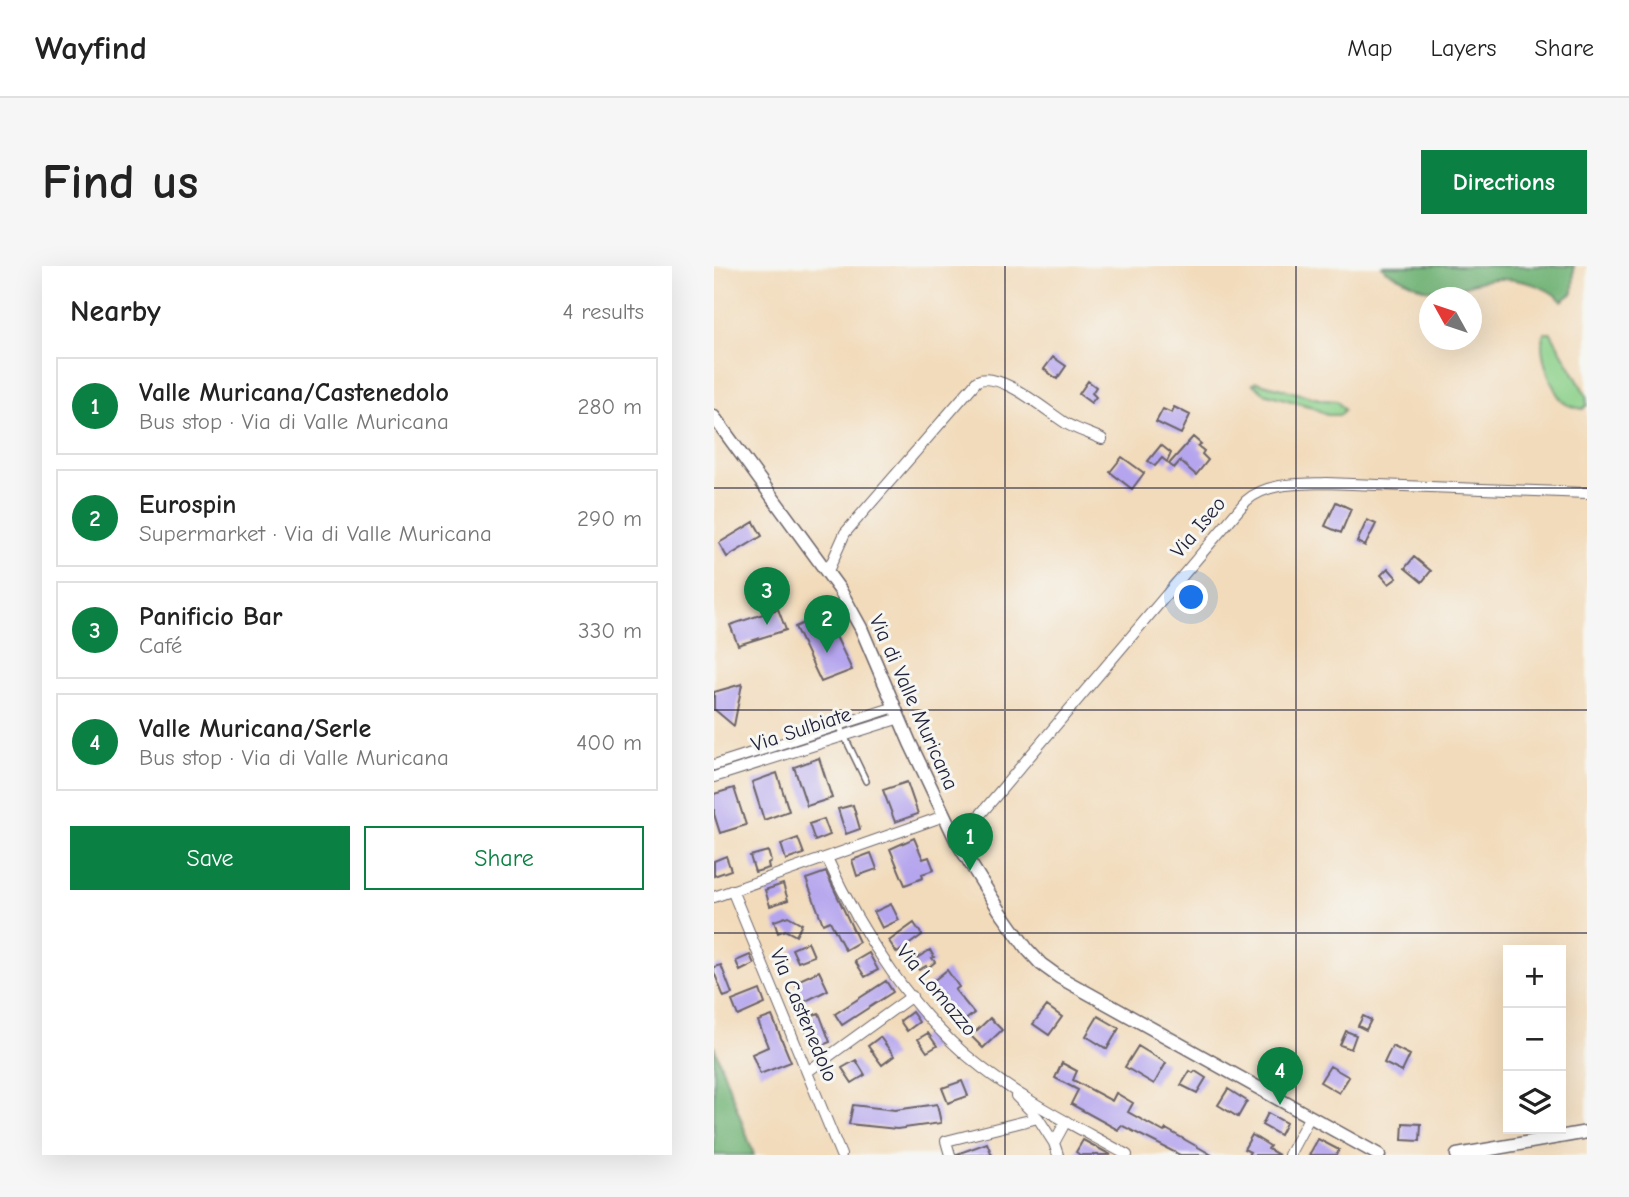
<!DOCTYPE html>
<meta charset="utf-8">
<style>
:root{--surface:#fff;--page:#f6f6f6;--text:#222;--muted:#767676;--line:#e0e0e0;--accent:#0b8043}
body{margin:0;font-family:"Comic Neue",sans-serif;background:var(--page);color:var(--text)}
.controls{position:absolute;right:21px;bottom:21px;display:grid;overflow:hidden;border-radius:0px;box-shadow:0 7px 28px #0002}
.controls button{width:63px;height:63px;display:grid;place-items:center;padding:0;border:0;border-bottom:2px solid var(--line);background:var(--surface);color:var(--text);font:35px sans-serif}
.compass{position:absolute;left:705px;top:21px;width:63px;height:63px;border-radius:50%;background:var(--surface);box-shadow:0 7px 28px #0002;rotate:310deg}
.you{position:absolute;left:478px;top:332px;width:24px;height:24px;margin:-18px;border:5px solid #fff;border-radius:50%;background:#1a73e8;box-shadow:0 0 0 10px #1a73e833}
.badge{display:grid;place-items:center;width:46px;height:46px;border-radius:50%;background:var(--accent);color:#fff;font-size:23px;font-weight:700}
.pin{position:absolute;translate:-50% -58px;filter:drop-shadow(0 2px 4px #0008)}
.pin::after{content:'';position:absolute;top:37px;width:24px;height:21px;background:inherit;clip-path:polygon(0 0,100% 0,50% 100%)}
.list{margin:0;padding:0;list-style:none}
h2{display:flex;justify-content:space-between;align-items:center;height:91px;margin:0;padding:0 28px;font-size:30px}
h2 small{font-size:23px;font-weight:400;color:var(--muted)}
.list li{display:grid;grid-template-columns:46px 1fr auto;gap:21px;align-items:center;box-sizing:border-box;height:98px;margin:0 14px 14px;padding:0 14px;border:2px solid var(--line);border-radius:0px}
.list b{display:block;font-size:26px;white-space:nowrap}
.list p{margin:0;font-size:23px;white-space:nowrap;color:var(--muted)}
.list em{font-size:23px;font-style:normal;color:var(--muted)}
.actions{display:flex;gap:14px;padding:21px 28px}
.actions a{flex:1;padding:16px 0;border:2px solid var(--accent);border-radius:0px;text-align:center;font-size:24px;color:var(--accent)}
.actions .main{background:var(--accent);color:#fff}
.icon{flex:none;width:38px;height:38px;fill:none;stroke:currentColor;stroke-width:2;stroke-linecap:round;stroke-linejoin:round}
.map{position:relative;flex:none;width:873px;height:889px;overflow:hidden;border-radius:0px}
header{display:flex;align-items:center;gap:42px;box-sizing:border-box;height:98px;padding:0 35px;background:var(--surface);border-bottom:2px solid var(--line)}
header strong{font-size:33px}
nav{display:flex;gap:38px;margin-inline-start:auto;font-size:24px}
.intro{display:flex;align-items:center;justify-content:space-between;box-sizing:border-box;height:168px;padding:0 42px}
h1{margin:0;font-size:49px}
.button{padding:18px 32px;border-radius:0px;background:var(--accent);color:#fff;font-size:24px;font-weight:700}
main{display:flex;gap:42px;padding:0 42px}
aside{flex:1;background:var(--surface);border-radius:0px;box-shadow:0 7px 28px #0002}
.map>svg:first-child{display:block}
.green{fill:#8bd089;stroke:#567962;stroke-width:2}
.forest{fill:#70b275;stroke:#496a58;stroke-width:2}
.building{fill:#b5a5ee}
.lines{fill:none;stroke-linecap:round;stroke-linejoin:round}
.service-casing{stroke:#6b6368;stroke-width:8}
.minor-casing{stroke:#6b6368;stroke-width:12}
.tertiary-casing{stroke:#6b6368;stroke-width:15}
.service{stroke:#fff;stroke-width:5}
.minor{stroke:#fff;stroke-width:10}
.tertiary{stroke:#fff;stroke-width:12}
.grid{fill:none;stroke:#22223b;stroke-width:2;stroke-opacity:0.55}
.labels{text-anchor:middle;stroke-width:6;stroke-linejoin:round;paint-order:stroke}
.street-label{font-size:21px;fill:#22223b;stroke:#f6f6f2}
</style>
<header>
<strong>Wayfind</strong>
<nav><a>Map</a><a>Layers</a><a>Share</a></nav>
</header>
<div class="intro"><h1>Find us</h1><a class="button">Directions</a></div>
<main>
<aside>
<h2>Nearby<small>4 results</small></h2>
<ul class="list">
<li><span class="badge">1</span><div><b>Valle Muricana/Castenedolo</b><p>Bus stop · Via di Valle Muricana</p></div><em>280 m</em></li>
<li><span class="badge">2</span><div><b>Eurospin</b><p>Supermarket · Via di Valle Muricana</p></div><em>290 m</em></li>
<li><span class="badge">3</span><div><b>Panificio Bar</b><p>Café</p></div><em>330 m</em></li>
<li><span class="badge">4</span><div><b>Valle Muricana/Serle</b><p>Bus stop · Via di Valle Muricana</p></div><em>400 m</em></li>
</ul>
<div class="actions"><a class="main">Save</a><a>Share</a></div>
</aside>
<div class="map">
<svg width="873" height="889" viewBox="0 0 873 889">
<rect width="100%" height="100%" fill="#f6f6f2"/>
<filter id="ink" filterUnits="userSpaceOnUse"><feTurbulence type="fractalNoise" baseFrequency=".0143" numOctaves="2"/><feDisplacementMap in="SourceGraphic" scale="14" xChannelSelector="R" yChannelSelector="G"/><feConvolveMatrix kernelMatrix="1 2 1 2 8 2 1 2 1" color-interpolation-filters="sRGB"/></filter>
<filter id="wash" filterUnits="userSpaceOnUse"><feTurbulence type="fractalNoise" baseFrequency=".00686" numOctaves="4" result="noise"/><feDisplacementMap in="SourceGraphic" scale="28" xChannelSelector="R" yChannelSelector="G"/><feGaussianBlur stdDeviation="1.57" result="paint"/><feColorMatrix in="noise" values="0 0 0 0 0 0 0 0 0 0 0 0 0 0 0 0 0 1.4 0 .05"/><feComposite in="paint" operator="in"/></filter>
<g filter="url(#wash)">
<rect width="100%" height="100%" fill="#f2dbbb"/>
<path class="green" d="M831,67H837L872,129L873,139L869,143C864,142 857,141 852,138C839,130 821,79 831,67Z
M542,116L609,134L623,135L630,144L626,149H613L598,141L550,127L539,118Z"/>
<path class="forest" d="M668,0H860L859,27L848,35C832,19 804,12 782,13C757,14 737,30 711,23C698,19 684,10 671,4Z
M0,780L40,889H0Z"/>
<g id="blocks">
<path class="building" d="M339,91L352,100L343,113L330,103Z
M374,115L382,121L378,127L382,131L377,137L365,128Z
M460,141L476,149L467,168L442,156L449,143L458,147Z
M479,171L487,178L484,180L490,185L488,188L494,194L482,209L466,195L460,202L455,198Z
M447,179L457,187L453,196L448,192L441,200L434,195Z
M408,191L430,207L418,223L396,206Z
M622,236L637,243L627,267L611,260Z
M653,254L662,258L651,280L643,276Z
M40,256L48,270L13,291L5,277Z
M700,291L717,305L708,316L691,302Z
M674,302L683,312L675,318L667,309Z
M64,343L72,364L24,379L16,359Z
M111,347L138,404L107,416L81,361Z
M28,418L20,460L0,443V426Z
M105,492L118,532L93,540L80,501Z
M63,507L75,545L50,554L38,516Z
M193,516L204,548L181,556L169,524Z
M20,522L32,559L6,567L0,548V528Z
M139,539L146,563L132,568L124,543Z
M110,553L116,569L101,575L95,558Z
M84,572L90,588L72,594L67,578Z
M200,572L209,593L215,591L220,604L208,608L209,612L191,619L176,583Z
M54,585L57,595L54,597L55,602L41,606L36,590Z
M157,587L163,603L143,610L138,594Z
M12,590L17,604L0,610V595Z
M112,606L145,676L131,684L116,655L109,658L92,613Z
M69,618L74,634L56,640L51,624Z
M177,638L185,654L168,662L160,646Z
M74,650L88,658L82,670L71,664L64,667L60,655Z
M200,657L208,669L183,687L175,675Z
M94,676L100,690L84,696L78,683Z
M216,684L220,691L218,692L221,696L214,702L212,700L205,704L198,695Z
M155,687L164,704L151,711L141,695Z
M36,689L40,698L26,705L22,695Z
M7,699L18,728L10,731L0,706V701Z
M233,704L245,721L241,724L260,747L244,760L213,720Z
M105,705L114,724L90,736L81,716Z
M172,715L179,726L128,759L121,748Z
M46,724L51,738L24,750L18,735Z
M333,740L348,751L335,769L319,758Z
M198,746L205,756L193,765L186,755Z
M105,747L116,776L99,783L88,753Z
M58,750L77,796L46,808L38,788L54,781L44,755Z
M384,750L405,762L393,783L372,770Z
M649,750L657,754L652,764L644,760Z
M276,752L288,764L269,782L257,770Z
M632,765L642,769L637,783L626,779Z
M214,767L223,780L213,786L204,773Z
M166,771L180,790L168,799L154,780Z
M424,780L452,797L440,818L411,801Z
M678,780L696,789L688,806L670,797Z
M142,794L151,809L138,817L128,802Z
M348,797L363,805L359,814L398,835L402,827L419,837L414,846L450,866L452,863L498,889H466L407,859L404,864L357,838L364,824L341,812Z
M616,800L635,811L625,827L606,816Z
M476,805L479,807L481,805L492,812L483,827L467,819Z
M248,815L254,830L234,837L228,822Z
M514,823L533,835L524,851L504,839Z
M223,838L227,857L183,863L135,858L139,839L181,844Z
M554,847L572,857L566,869L548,859Z
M689,857L707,858L706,875L688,874Z
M538,869L556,880L554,883L565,889H534L536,886L530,883Z
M604,873L625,884L622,889H595Z
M369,874L397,889H366L362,886Z
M273,877L278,889H243V888Z"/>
</g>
</g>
<g filter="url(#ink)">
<use href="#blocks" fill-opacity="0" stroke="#6b6368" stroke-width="2"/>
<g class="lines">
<defs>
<path id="service" d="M125,459L152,515"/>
<path id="minor" d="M114,305L131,267L263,115C286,104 332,145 353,158C364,164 377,168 388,173
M0,499L181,441
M0,511L186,452
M243,576L532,235C553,216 586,218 612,217L873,227
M113,592C146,666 201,751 267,801C312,836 363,861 413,889
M18,624L127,889
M0,631L230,550
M93,806L198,730
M302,830L324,852L340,877
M236,889L232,875L324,852
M344,889L340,877L352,855
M575,889L595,852"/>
<path id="tertiary" d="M0,151L126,324L147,362L196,477L243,576L286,645L313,683L327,698L345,711L665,889
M743,889L873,866"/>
</defs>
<use href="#service" class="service-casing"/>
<use href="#minor" class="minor-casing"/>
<use href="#tertiary" class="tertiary-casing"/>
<use href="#service" class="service"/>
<use href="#minor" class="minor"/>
<use href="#tertiary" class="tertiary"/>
</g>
</g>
<path class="grid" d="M291,0V889M582,0V889M0,222H873M0,444H873M0,667H873"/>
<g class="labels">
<g class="street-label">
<text transform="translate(484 261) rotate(-50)" y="7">Via Iseo</text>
<text transform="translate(200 436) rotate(66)" y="7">Via di Valle Muricana</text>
<text transform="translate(87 463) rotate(-18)" y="7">Via Sulbiate</text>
<text transform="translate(223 724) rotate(50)" y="7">Via Lomazzo</text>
<text transform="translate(90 749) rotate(67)" y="7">Via Castenedolo</text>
</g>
</g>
</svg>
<div class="controls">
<button>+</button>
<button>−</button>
<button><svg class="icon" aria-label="layers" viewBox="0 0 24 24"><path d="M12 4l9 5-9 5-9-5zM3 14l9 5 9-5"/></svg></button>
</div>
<svg class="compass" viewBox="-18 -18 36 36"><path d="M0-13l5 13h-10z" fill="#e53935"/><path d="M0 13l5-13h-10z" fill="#767676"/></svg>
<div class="you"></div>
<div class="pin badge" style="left:256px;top:605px">1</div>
<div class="pin badge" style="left:113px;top:387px">2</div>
<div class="pin badge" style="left:53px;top:359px">3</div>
<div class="pin badge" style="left:566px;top:839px">4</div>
</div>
</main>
